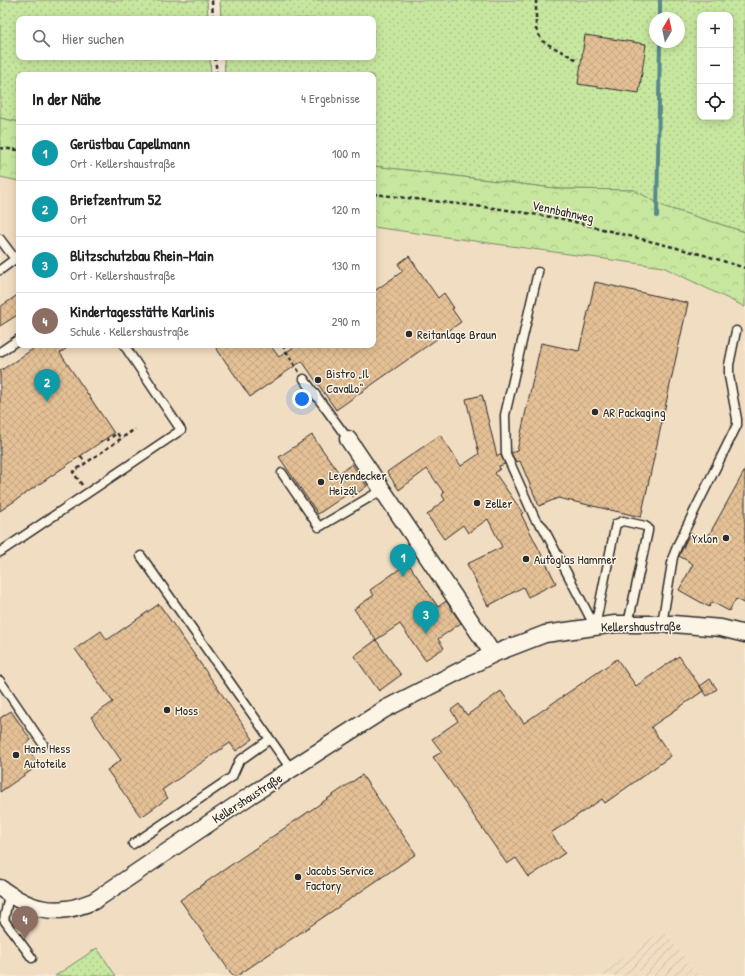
<!DOCTYPE html>
<html lang="de">
<meta charset="utf-8">
<style>
:root{--surface:#fff;--page:#f2f2f2;--text:#202124;--muted:#757577;--line:#e0e0e0;--accent:#2b2b2b}
body{margin:0;font-family:"Patrick Hand",sans-serif;background:var(--page);color:var(--text)}
.controls{position:absolute;right:12px;top:12px;display:grid;overflow:hidden;border-radius:8px;box-shadow:0 2px 10px #0003}
.controls button{width:36px;height:36px;display:grid;place-items:center;padding:0;border:0;border-bottom:1px solid var(--line);background:var(--surface);color:var(--text);font:20px sans-serif}
.compass{position:absolute;left:649px;top:12px;width:36px;height:36px;border-radius:50%;background:var(--surface);box-shadow:0 2px 10px #0003;rotate:9deg}
.you{position:absolute;left:302px;top:399px;width:14px;height:14px;margin:-10px;border:3px solid #fff;border-radius:50%;background:#1a73e8;box-shadow:0 0 0 6px #1a73e833}
.badge{display:grid;place-items:center;width:26px;height:26px;border-radius:50%;background:var(--accent);color:#fff;font-size:13px;font-weight:700}
.pin{position:absolute;translate:-50% -33px;filter:drop-shadow(0 1px 2px #0008)}
.pin::after{content:'';position:absolute;top:21px;width:14px;height:12px;background:inherit;clip-path:polygon(0 0,100% 0,50% 100%)}
.list{margin:0;padding:0;list-style:none}
h2{display:flex;justify-content:space-between;align-items:center;height:52px;margin:0;padding:0 16px;font-size:17px}
h2 small{font-size:13px;font-weight:400;color:var(--muted)}
.list li{display:grid;grid-template-columns:26px 1fr auto;gap:12px;align-items:center;box-sizing:border-box;height:56px;padding:0 16px;border-top:1px solid var(--line)}
.list b{display:block;font-size:15px;white-space:nowrap}
.list p{margin:0;font-size:13px;white-space:nowrap;color:var(--muted)}
.list em{font-size:13px;font-style:normal;color:var(--muted)}
.icon{flex:none;width:22px;height:22px;fill:none;stroke:currentColor;stroke-width:2;stroke-linecap:round;stroke-linejoin:round}
.map{position:relative;flex:none;width:745px;height:976px;overflow:hidden}
.search{position:absolute;background:var(--surface);box-shadow:0 2px 10px #0003;left:16px;top:16px;width:360px;height:44px;display:flex;align-items:center;gap:10px;box-sizing:border-box;padding:0 14px;border-radius:8px;color:var(--muted);font-size:15px}
.panel{position:absolute;background:var(--surface);box-shadow:0 2px 10px #0003;left:16px;top:72px;width:360px;height:276px;border-radius:8px}
.map>svg:first-child{display:block}
.built{fill:#f1ddc2}
.industrial{fill:url(#industrial-furrows)}
.grass{fill:url(#grass-dots);stroke:#798965;fill-rule:evenodd}
.forest{fill:url(#forest-crowns);stroke:#798965}
.lines{fill:none;stroke-linecap:round;stroke-linejoin:round}
.stream{stroke:#58898c;stroke-width:4}
.building{fill:url(#building-cross-hatch);stroke:#2b2b2b}
.lane-casing{stroke:#2b2b2b;stroke-width:11}
.street-casing{stroke:#2b2b2b;stroke-width:19}
.path{stroke:#2b2b2b;stroke-width:2.5;stroke-dasharray:4 3;stroke-linecap:butt}
.lane{stroke:#fcf5e5;stroke-width:8}
.street{stroke:#fcf5e5;stroke-width:16}
.poi-dot{fill:#2b2b2b;stroke:#fcf5e5;stroke-width:1.5}
.labels{text-anchor:middle;stroke-width:3;stroke-linejoin:round;paint-order:stroke}
.street-label{font-size:13px;fill:#2b2b2b;stroke:#fcf5e5}
.poi-label{font-size:13px;fill:#2b2b2b;stroke:#fcf5e5;text-anchor:start}
</style>
<div class="map">
<svg width="745" height="976" viewBox="0 0 745 976">
<defs>
<pattern id="industrial-furrows" width="10" height="10" patternUnits="userSpaceOnUse"><rect width="10" height="10" fill="#f1ddc2"/><path d="M-1 1l2-2M0 10L10 0M9 11l2-2" fill="none" stroke="#cfbea7"/></pattern>
<pattern id="grass-dots" width="8" height="8" patternUnits="userSpaceOnUse"><rect width="8" height="8" fill="#c7e79f"/><path d="M2 2h.1M6 6h.1" fill="none" stroke="#abc689" stroke-width="1.8" stroke-linecap="round"/></pattern>
<pattern id="forest-crowns" width="20" height="18" patternUnits="userSpaceOnUse"><rect width="20" height="18" fill="#c7e79f"/><path d="M2 6a3 3 0 1 1 6 0M12 15a3 3 0 1 1 6 0" fill="none" stroke="#abc689"/></pattern>
<pattern id="building-cross-hatch" width="8" height="8" patternUnits="userSpaceOnUse"><rect width="8" height="8" fill="#e4c095"/><path d="M0 0l8 8M0 8l8-8" fill="none" stroke="#c4a581"/></pattern>
</defs>
<rect width="100%" height="100%" fill="#f7ead5"/>
<filter id="ink" filterUnits="userSpaceOnUse"><feTurbulence type="fractalNoise" baseFrequency=".025" numOctaves="2"/><feDisplacementMap in="SourceGraphic" scale="8" xChannelSelector="R" yChannelSelector="G"/><feConvolveMatrix kernelMatrix="1 2 1 2 8 2 1 2 1" color-interpolation-filters="sRGB"/></filter>
<g filter="url(#ink)">
<path class="built" d="M0,177L19,181V345H373V227L663,267L745,307V976H698L664,929L596,976H116L97,949L55,976H0Z"/>
<path class="industrial" d="M664,929L698,976H596Z"/>
<path class="grass" d="M0,0H207L208,19H19V57H210L211,75H19V122L0,118Z
M220,0H745V232L664,207L634,190L562,189L373,166V75H225L224,57H373V19H221ZM700,15H730V117H700ZM655,18H679V42H655Z
M97,948L116,976H55Z"/>
<path class="forest" d="M0,118L19,122V181L0,177Z
M373,166L562,189L634,190L665,207L745,232V307L663,267L373,227Z"/>
<g class="lines">
<path class="stream" d="M660,18V0
M657,216L660,42"/>
</g>
<path class="building" d="M585,35L646,44L639,93L578,84Z
M409,256L438,298L444,293L454,308L452,309L461,322L336,410L302,361L250,397L214,345H270L279,357L297,345H373V292L403,271L398,264Z
M595,282L688,303L641,517L558,498L539,506L520,461L516,462L511,453L517,451L541,343L579,351Z
M19,294V314L0,326V307Z
M39,345H71L60,353L114,433L0,511V371Z
M482,395L497,456L501,455L505,464L499,466L500,469L495,473L523,513L521,514L556,583L528,597L523,587L488,606L467,564L502,547L488,519L468,533L463,525L444,539L427,515L432,511L434,508L445,500L442,495L444,493L427,469L399,490L387,472L440,435L461,466L479,454L466,399Z
M312,435L339,473L352,464L367,486L352,497L349,493L318,514L279,457Z
M745,470V604L736,599L729,611L712,602L709,607L679,590L693,564L679,556L690,533L705,542Z
M408,563L438,607L446,601L461,623L438,639L444,648L425,660L400,624L376,640L354,609L374,595L370,590Z
M159,604L253,739L236,751L230,743L162,790L168,798L141,817L107,770L121,760L91,717L113,702L75,649L101,631L107,640Z
M376,640L401,675L379,691L354,656Z
M679,656L703,691L651,727L671,756L605,803L602,799L551,833L565,853L529,877L516,858L507,864L433,757L442,752L432,739L458,721L451,710L459,704L467,715L501,691L524,723L617,659L636,686Z
M710,679L717,689L707,696L700,686Z
M11,711L31,740L25,745L39,765L0,792V718Z
M362,775L416,854L237,976H233L180,900Z"/>
<g class="lines">
<defs>
<path id="lane" d="M0,239L15,259L0,270
M538,272L505,415L506,454L535,519L543,527L595,627
M0,352L19,339
M304,379L348,439
M282,473L319,527L382,490
M0,552L181,430L124,345
M141,556L291,769
M662,624L673,557L678,544L737,425V419L729,376V365L736,331
M595,627L615,528L616,524L623,521L645,526L648,528V531L628,624
M0,681L43,744
M133,844L232,777L239,761L270,739
M9,895L4,920L32,958"/>
<path id="street" d="M348,439L493,654
M0,888C22,903 40,913 67,909C76,908 86,904 94,901L251,795L385,709L493,654L545,634L615,624H673L721,628L745,634"/>
</defs>
<use href="#lane" class="lane-casing"/>
<use href="#street" class="street-casing"/>
<path class="path" d="M212,0L213,19
M536,0V29L542,41L577,60
M215,57L217,75
M0,148L19,150
M373,194L501,209L563,219L704,255L745,268
M282,345L299,372
M107,438L108,440L117,433L121,439
M81,456L85,463
M82,485L73,472L135,429"/>
<use href="#lane" class="lane"/>
<use href="#street" class="street"/>
</g>
</g>
<g class="poi-dot">
<circle cx="409" cy="334" r="4"/>
<circle cx="318" cy="380" r="4"/>
<circle cx="595" cy="412" r="4"/>
<circle cx="321" cy="482" r="4"/>
<circle cx="477" cy="503" r="4"/>
<circle cx="726" cy="538" r="4"/>
<circle cx="526" cy="559" r="4"/>
<circle cx="167" cy="710" r="4"/>
<circle cx="16" cy="755" r="4"/>
<circle cx="298" cy="877" r="4"/>
</g>
<g class="labels">
<g class="street-label">
<text transform="translate(563 211) rotate(12)" y="5">Vennbahnweg</text>
<text transform="translate(641 626) rotate(-1)" y="5">Kellershaustraße</text>
<text transform="translate(247 798) rotate(-33)" y="5">Kellershaustraße</text>
</g>
<g class="poi-label">
<text x="417" y="339">Reitanlage Braun</text>
<text x="326" y="378">Bistro „Il<tspan x="326" dy="15">Cavallo“</tspan></text>
<text x="603" y="417">AR Packaging</text>
<text x="329" y="480">Leyendecker<tspan x="329" dy="15">Heizöl</tspan></text>
<text x="485" y="508">Zeller</text>
<text x="718" y="543" text-anchor="end">Yxlon</text>
<text x="534" y="564">Autoglas Hammer</text>
<text x="175" y="715">Moss</text>
<text x="24" y="753">Hans Hess<tspan x="24" dy="15">Autoteile</tspan></text>
<text x="306" y="875">Jacobs Service<tspan x="306" dy="15">Factory</tspan></text>
</g>
</g>
</svg>
<div class="controls">
<button>+</button>
<button>−</button>
<button><svg class="icon" aria-label="locate" viewBox="0 0 24 24"><circle cx="12" cy="12" r="6"/><path d="M12 2v4M12 18v4M2 12h4M18 12h4"/></svg></button>
</div>
<svg class="compass" viewBox="-18 -18 36 36"><path d="M0-13l5 13h-10z" fill="#e53935"/><path d="M0 13l5-13h-10z" fill="#757577"/></svg>
<div class="you"></div>
<div class="pin badge" style="left:403px;top:577px;background:#0f9aa8">1</div>
<div class="pin badge" style="left:47px;top:402px;background:#0f9aa8">2</div>
<div class="pin badge" style="left:426px;top:634px;background:#0f9aa8">3</div>
<div class="pin badge" style="left:25px;top:939px;background:#8d6e63">4</div>
<div class="search"><svg class="icon" aria-label="search" viewBox="0 0 24 24"><circle cx="10" cy="10" r="6"/><path d="M15 15l6 6"/></svg>Hier suchen</div>
<section class="panel">
<h2>In der Nähe<small>4 Ergebnisse</small></h2>
<ul class="list">
<li><span class="badge" style="background:#0f9aa8">1</span><div><b>Gerüstbau Capellmann</b><p>Ort · Kellershaustraße</p></div><em>100 m</em></li>
<li><span class="badge" style="background:#0f9aa8">2</span><div><b>Briefzentrum 52</b><p>Ort</p></div><em>120 m</em></li>
<li><span class="badge" style="background:#0f9aa8">3</span><div><b>Blitzschutzbau Rhein-Main</b><p>Ort · Kellershaustraße</p></div><em>130 m</em></li>
<li><span class="badge" style="background:#8d6e63">4</span><div><b>Kindertagesstätte Karlinis</b><p>Schule · Kellershaustraße</p></div><em>290 m</em></li>
</ul>
</section>
</div>
